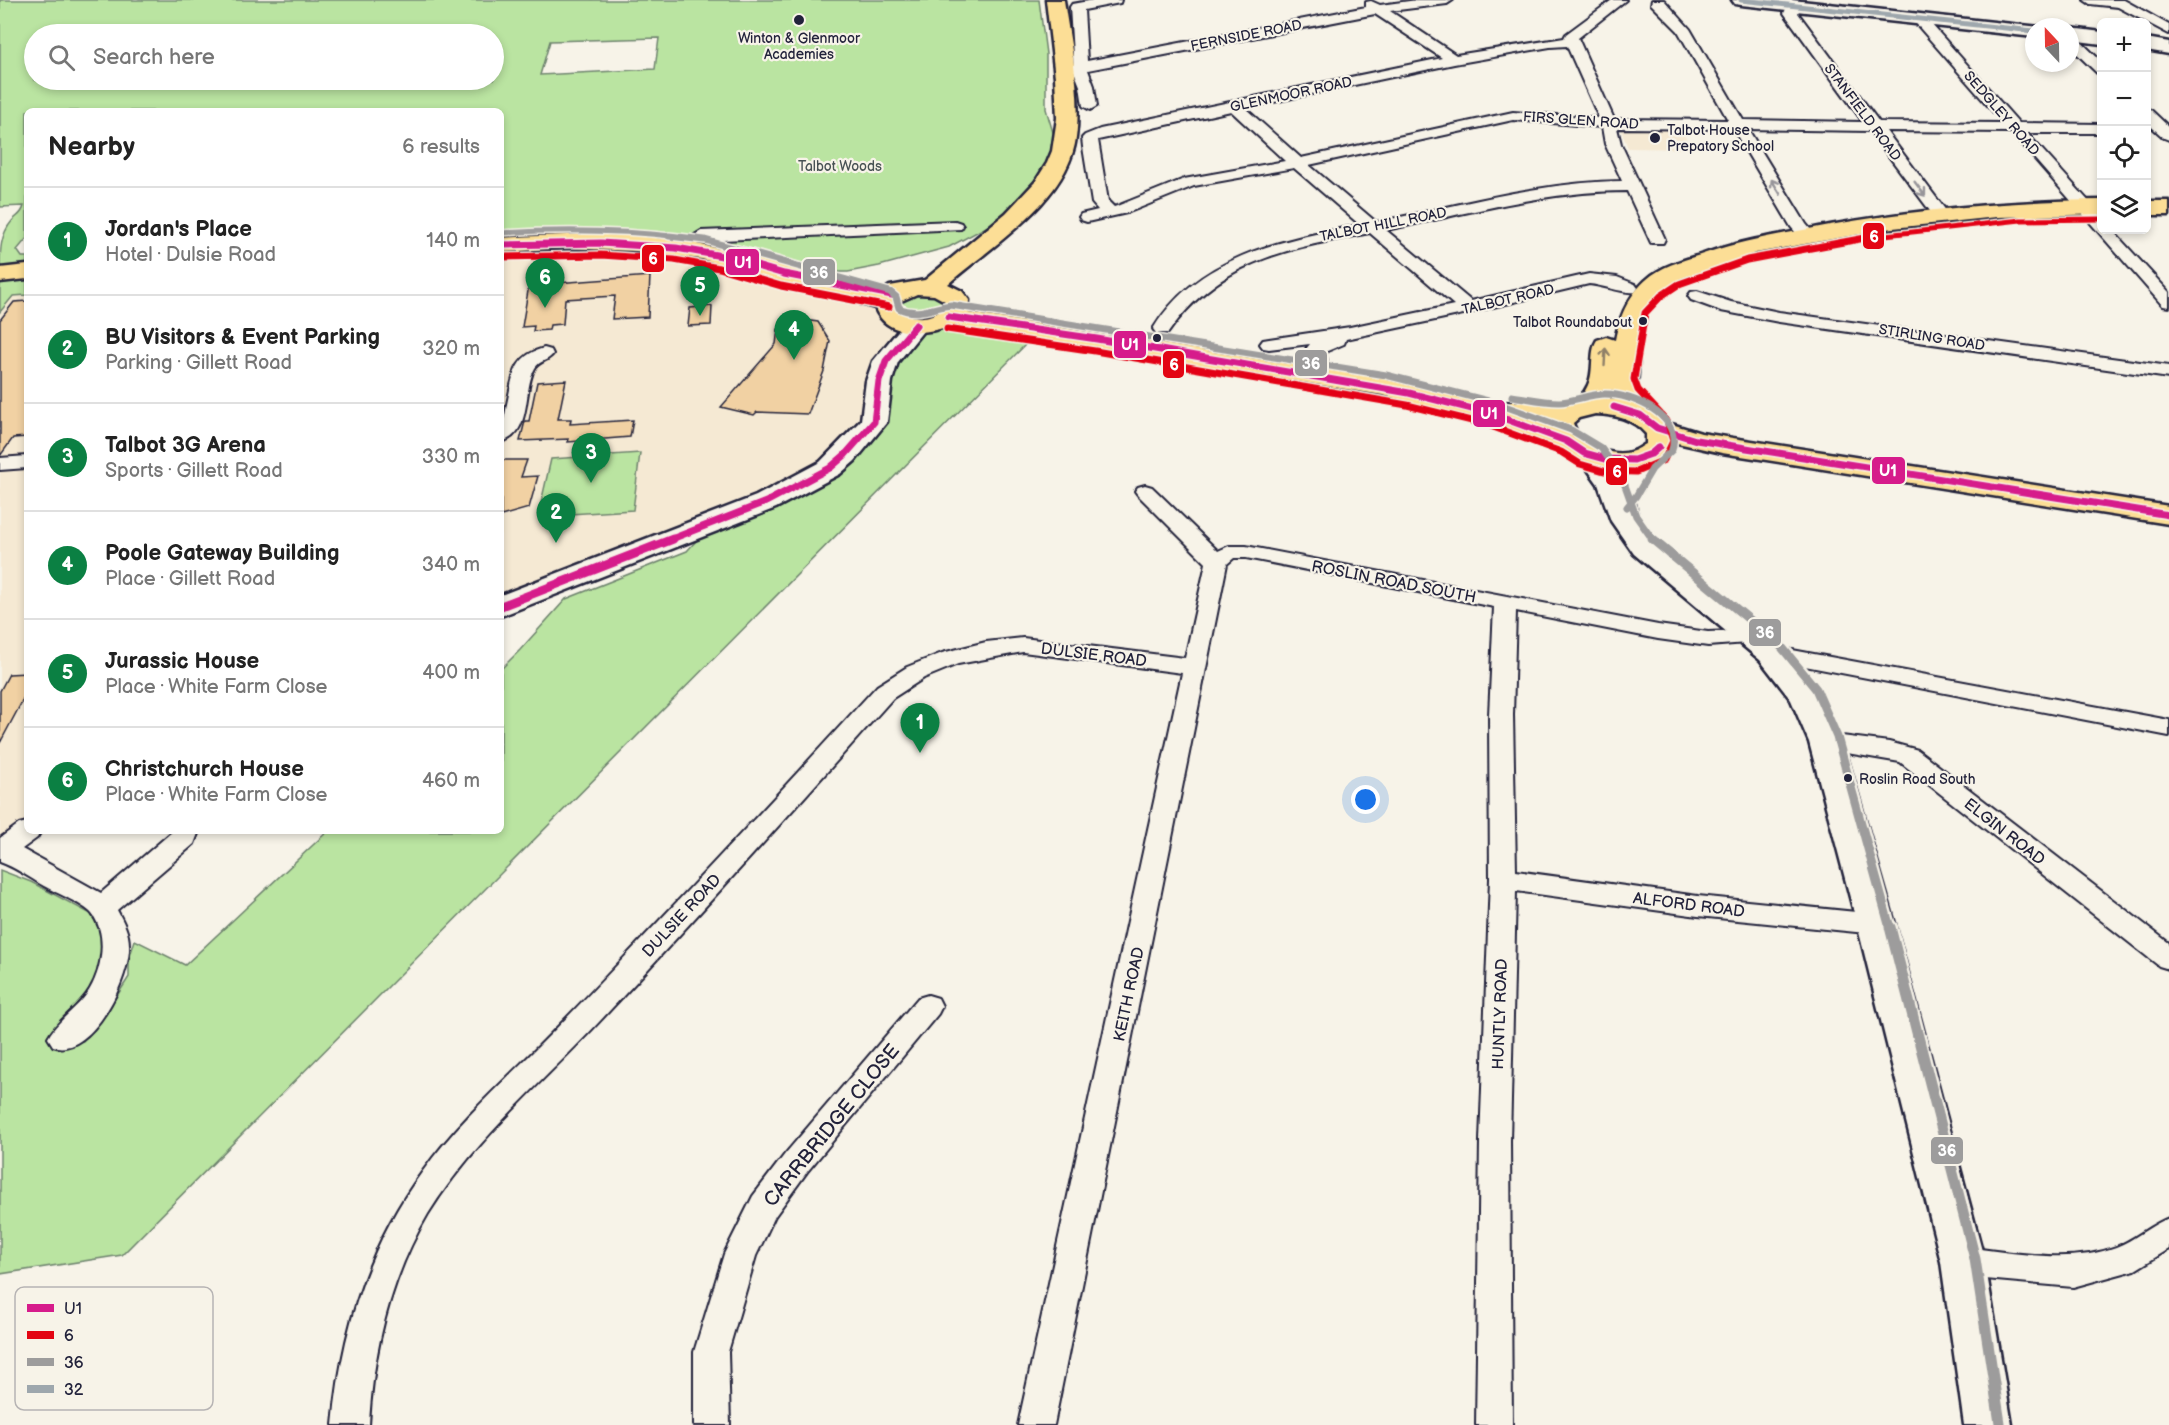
<!DOCTYPE html>
<meta charset="utf-8">
<style>
:root{--surface:#fff;--page:#f2f2f2;--text:#222;--muted:#767676;--line:#e0e0e0;--accent:#0b8043}
body{margin:0;font-family:"Balsamiq Sans",sans-serif;background:var(--page);color:var(--text)}
.controls{position:absolute;right:18px;top:18px;display:grid;overflow:hidden;border-radius:9px;box-shadow:0 3px 9px #0003}
.controls button{width:54px;height:54px;display:grid;place-items:center;padding:0;border:0;border-bottom:2px solid var(--line);background:var(--surface);color:var(--text);font:30px sans-serif}
.compass{position:absolute;left:2025px;top:18px;width:54px;height:54px;border-radius:50%;background:var(--surface);box-shadow:0 3px 9px #0003;rotate:338deg}
.you{position:absolute;left:1366px;top:800px;width:21px;height:21px;margin:-15px;border:4px solid #fff;border-radius:50%;background:#1a73e8;box-shadow:0 0 0 9px #1a73e833}
.badge{display:grid;place-items:center;width:39px;height:39px;border-radius:50%;background:var(--accent);color:#fff;font-size:20px;font-weight:700}
.pin{position:absolute;translate:-50% -50px;filter:drop-shadow(0 2px 3px #0008)}
.pin::after{content:'';position:absolute;top:32px;width:21px;height:18px;background:inherit;clip-path:polygon(0 0,100% 0,50% 100%)}
.list{margin:0;padding:0;list-style:none}
h2{display:flex;justify-content:space-between;align-items:center;height:78px;margin:0;padding:0 24px;font-size:26px}
h2 small{font-size:20px;font-weight:400;color:var(--muted)}
.list li{display:grid;grid-template-columns:39px 1fr auto;gap:18px;align-items:center;box-sizing:border-box;height:108px;padding:0 24px;border-top:2px solid var(--line)}
.list b{display:block;font-size:22px;white-space:nowrap}
.list p{margin:0;font-size:20px;white-space:nowrap;color:var(--muted)}
.list em{font-size:20px;font-style:normal;color:var(--muted)}
.icon{flex:none;width:33px;height:33px;fill:none;stroke:currentColor;stroke-width:2;stroke-linecap:round;stroke-linejoin:round}
.map{position:relative;flex:none;width:2169px;height:1425px;overflow:hidden}
.search{position:absolute;background:var(--surface);box-shadow:0 3px 9px #0003;left:24px;top:24px;width:480px;height:66px;display:flex;align-items:center;gap:15px;box-sizing:border-box;padding:0 21px;border-radius:33px;color:var(--muted);font-size:22px}
.panel{position:absolute;background:var(--surface);box-shadow:0 3px 9px #0003;left:24px;top:108px;width:480px;height:726px;border-radius:9px}
.map>svg:first-child{display:block}
.built{fill:#f5e9d3}
.green{fill:#bae4a1;stroke:#6e836e;stroke-width:1.5;fill-rule:evenodd}
.building{fill:#f1d1a3;stroke:#22223b;stroke-width:1.5}
.lines{fill:none;stroke-linecap:round;stroke-linejoin:round}
.street-casing{stroke:#22223b;stroke-width:4}
.secondary-casing{stroke:#22223b;stroke-width:5}
.primary-casing{stroke:#22223b;stroke-width:5}
.street{fill:#f7f3e8;fill-rule:evenodd}
.secondary{fill:#f7f3e8;fill-rule:evenodd}
.primary{fill:#fcde96;fill-rule:evenodd}
.bus-1-far1-casing{stroke:#f7f3e8;stroke-width:10}
.bus-1-casing{stroke:#f7f3e8;stroke-width:14}
.bus-2-far1-casing{stroke:#f7f3e8;stroke-width:8}
.bus-2-casing{stroke:#f7f3e8;stroke-width:10}
.bus-3-far3-casing{stroke:#f7f3e8;stroke-width:8}
.bus-3-far2-casing{stroke:#f7f3e8;stroke-width:10}
.bus-3-far1-casing{stroke:#f7f3e8;stroke-width:14}
.bus-3-casing{stroke:#f7f3e8;stroke-width:16}
.bus-4-casing{stroke:#f7f3e8;stroke-width:8}
.bus-1-far1{stroke:#d61b8b;stroke-width:7}
.bus-1{stroke:#d61b8b;stroke-width:9}
.bus-2-far1{stroke:#e30513;stroke-width:5}
.bus-2{stroke:#e30513;stroke-width:7}
.bus-3-far3{stroke:#9d9c9c;stroke-width:5}
.bus-3-far2{stroke:#9d9c9c;stroke-width:7}
.bus-3-far1{stroke:#9d9c9c;stroke-width:9}
.bus-3{stroke:#9d9c9c;stroke-width:11}
.bus-4{stroke:#9ea7ad;stroke-width:5}
.oneway{stroke:#97959a}
.oneway2{stroke:#8f8068}
.poi-dot{fill:#22223b;stroke:#f7f3e8;stroke-width:2}
.labels{text-anchor:middle;stroke-width:4.5;stroke-linejoin:round;paint-order:stroke}
.far-street-label{font-size:14px;fill:#22223b;stroke:#f7f3e8}
.far-poi-label{font-size:14px;fill:#22223b;stroke:#f7f3e8}
.far-park-label{font-size:14px;fill:#485254;stroke:#f7f3e8}
.bus-label{font-size:14px;fill:#22223b;stroke:#f7f3e8;text-anchor:end}
.street-label{font-size:16px;fill:#22223b;stroke:#f7f3e8}
.near-street-label{font-size:20px;fill:#22223b;stroke:#f7f3e8}
.key{fill:#f7f3e8;stroke:#b7b4b4;stroke-width:1.5}
.key-label{font-size:16px;fill:#22223b}
.line-badge{stroke:#f7f3e8;stroke-width:2}
.badge-label{font-size:16px;text-anchor:middle;font-weight:bold;fill:#fff}
</style>
<div class="map">
<svg width="2169" height="1425" viewBox="0 0 2169 1425">
<rect width="100%" height="100%" fill="#f7f3e8"/>
<filter id="ink" filterUnits="userSpaceOnUse"><feTurbulence type="fractalNoise" baseFrequency=".0167" numOctaves="2"/><feDisplacementMap in="SourceGraphic" scale="12" xChannelSelector="R" yChannelSelector="G"/><feConvolveMatrix kernelMatrix="1 2 1 2 8 2 1 2 1" color-interpolation-filters="sRGB"/></filter>
<g filter="url(#ink)">
<path class="built" d="M1620,128L1681,129L1692,149L1628,148Z
M573,249L615,250L751,268L792,283L813,295L827,286L850,292L903,322L874,422L830,468L501,606V252Z
M27,278V831L0,852V282Z"/>
<path class="green" d="M0,0H1039L1046,54V109L1055,139L1043,173L1005,217L949,247L879,266L848,272H824L711,244L647,236L501,242V111H27V238L17,250L22,257H27V266L0,269C0,252 0,235 12,221C17,215 22,215 24,206L0,207ZM34,34H494V80H34ZM659,38L655,69L540,75L550,41Z
M27,278V295L13,296L0,312V282Z
M917,287L957,300L923,325L886,303Z
M953,323L1006,330L1003,334L1032,338L122,1255L0,1274V870L31,882L91,914L104,939L105,965L63,1038L83,1041L104,1016L129,977V959L135,940L185,965L328,831H501V669L520,650L566,599L687,551L713,522L845,455L879,381L914,338L925,329Z
M640,453L633,510L538,516L551,459Z"/>
<path class="building" d="M650,276L648,317L612,319L615,296L565,299L563,324L550,325L549,330L533,331L534,326L522,327L529,285Z
M27,301V437L13,438L0,456V320L14,302Z
M712,306L711,325L688,326L690,308Z
M811,321L818,322L830,341L824,371L808,414L757,412L754,415L721,407L776,344L778,329Z
M566,380L558,419H571L570,424L633,420L630,437L568,442L569,439L520,441L525,421H529L537,382Z
M501,460H527L521,477L538,476L529,508L501,516Z
M27,673V692L0,743V691L9,674Z"/>
<g class="lines">
<defs>
<path id="street" d="M1094,0H1121L1120,3L1084,10L1087,61L1366,7V2L1371,1L1380,5L1417,0H1453L1447,4L1390,11L1456,55L1564,38L1566,34L1612,0H1626L1578,38L1614,119L1728,120L1678,31L1651,4L1652,0H1664L1690,29L1743,120L1863,122L1784,13L1789,3L1794,2L1801,6L1798,13L1879,122L2003,123L1912,19L1914,16H1924L2019,123L2102,124V133H2027L2102,216V230H2112L2169,292V307L2163,306L2011,132L1886,131L1950,216L1942,221L1936,219L1870,131L1748,129L1806,224L1816,236L1808,241L1802,240L1791,227L1733,129L1617,128L1621,144L1665,239L1663,243H1651L1627,191C1544,191 1467,214 1386,230L1471,301L1589,274L1617,277L1635,284L1638,288L1635,292C1626,294 1602,285 1589,284L1468,313L1346,339L1344,344L1325,352L1328,365L1326,369H1312L1306,349L1310,344L1269,349L1263,348L1260,344L1263,340L1269,339L1350,327L1454,305L1370,233C1287,249 1220,259 1168,333H1156L1153,329C1197,256 1282,240 1360,225L1294,168L1194,186L1127,213L1087,222L1081,220L1079,217L1081,214L1098,210L1092,203L1083,147L1082,138L1085,135L1100,129L1442,58L1375,14L1088,70L1094,86L1097,106L1090,110L1083,106L1080,86L1074,71L1070,7L1072,4ZM1567,46L1599,118L1513,112L1301,158L1245,108L1454,64L1550,47ZM1231,111L1285,161L1184,179L1117,206L1114,207L1108,201L1098,140ZM1513,120L1602,127L1605,144L1622,181C1538,182 1458,206 1376,222L1309,165Z
M2084,0H2124L2169,25V34L2118,7L2090,4Z
M2070,35L2075,36L2102,62V74L2097,73L2070,47Z
M2146,109L2151,110L2169,127V140L2164,138L2146,122Z
M955,221L961,223L963,226L961,229L701,241L693,236L701,231Z
M1697,291L1731,302L1779,312L2169,366V378L1779,322L1721,311L1691,300L1688,296L1691,292Z
M544,348L551,350L553,354C548,361 539,361 535,368C522,390 533,434 501,442C501,428 505,418 507,404C513,377 513,356 544,348Z
M27,456V468L0,470V458Z
M1145,485L1152,487L1218,551L1229,546H1246L1658,625L1708,632L1752,630L1760,632L1763,637L1760,642L1708,646L1658,639L1516,611L1513,715L1516,871L1698,896L1876,914L1886,917L1890,924L1886,931L1876,934L1698,916L1516,891L1510,1141L1512,1425H1476L1480,1141L1490,879L1489,715L1494,607L1246,558H1234L1227,564L1054,1425H1018L1182,673L1023,652L958,664L924,678L893,698C796,807 699,915 599,1022C541,1084 473,1141 428,1214C390,1278 373,1351 369,1425H333C341,1334 368,1245 423,1171C453,1129 491,1093 528,1057C559,1026 590,994 620,962C707,871 792,779 877,686L907,667L942,653L986,642L1023,638L1185,658L1206,563L1138,495L1135,491L1138,487Z
M1771,646L2169,720V736L1763,658L1759,653L1763,648Z
M1826,734L1889,742L1918,750L2169,943V969L2159,966L1900,762L1817,748L1814,742L1817,736Z
M27,822V831H41L37,838L22,849L101,893L173,831H199L194,844L117,910C123,921 129,932 129,945C131,977 91,1059 53,1046L48,1038C58,1019 79,1008 90,989C102,969 108,934 92,914C84,904 56,893 44,886C30,878 15,867 0,862V838L19,824Z
M928,995L938,998L942,1006L938,1014L807,1172L775,1216L756,1256L728,1352L730,1425H694V1352L724,1254L753,1196L785,1154L918,998Z
M2169,1218V1249L2135,1270L2073,1287L1963,1277L1952,1272L1947,1262L1952,1252L1963,1247C2012,1252 2068,1265 2116,1247C2135,1240 2150,1225 2169,1218Z"/>
<path id="secondary" d="M1732,0H1792L2040,27H2034V37L1741,5L1735,4Z
M2070,28L2102,32V44L2070,40Z
M2146,38L2169,42V54L2146,50Z
M916,318L925,320L928,325L898,362L892,381L887,422L855,461L840,474L776,508L501,616V595L756,496L820,462L861,420L866,381L873,361L907,320Z
M1592,448L1602,450L1621,476L1635,451L1645,449L1655,451L1659,457L1642,490L1634,500L1639,521L1654,542L1782,646L1818,688L1843,742L1895,924L1985,1262L2012,1425H1964L1941,1262L1857,924L1809,742L1791,700L1760,660L1634,554L1611,521L1598,484L1578,456L1582,450Z"/>
<path id="primary" d="M1046,0H1064C1070,44 1082,93 1076,138C1067,201 992,245 948,284L962,291L969,300L968,313L1383,379L1501,408L1505,403C1533,396 1573,420 1588,385C1595,371 1589,352 1597,340L1606,337L1615,340C1620,314 1630,292 1652,275C1667,264 1688,259 1706,253C1747,239 1789,233 1830,225C1920,209 2010,201 2102,200V214L1997,217L1893,228L1755,253L1679,279L1659,294L1647,311L1641,337L1637,386L1646,403L1665,422L1701,433L2169,506V524L1722,453L1673,442L1669,453L1650,465L1618,470L1586,463L1561,448L1483,420L1383,395L952,325C926,335 887,338 875,308L702,259L636,251L567,248L501,252V238C569,234 640,231 706,246C764,258 821,277 878,293L890,286L925,280L1006,213L1035,182L1047,163L1052,151L1057,118L1055,77ZM917,294L934,295L945,301L944,309C931,318 917,320 903,313L899,302ZM1612,389L1617,400L1606,399ZM1595,414C1615,415 1632,418 1646,434V444C1642,446 1637,450 1633,451C1612,459 1579,444 1573,423L1579,418ZM1529,418L1548,420L1547,425Z
M2146,201H2169V215H2146Z
M27,265V279L0,282V268Z"/>
</defs>
<use href="#street" class="street-casing"/>
<use href="#secondary" class="secondary-casing"/>
<use href="#primary" class="primary-casing"/>
<use href="#street" class="street"/>
<use href="#secondary" class="secondary"/>
<use href="#primary" class="primary"/>
<defs>
<path id="bus-1-far1" d="M501,245L601,243L676,248L722,256L784,274L892,295
M949,317L1097,339L1409,393L1492,414L1566,441L1584,453L1606,459L1634,460L1651,454L1659,447
M1614,407L1640,415L1657,428L1696,440L2169,515
M669,540L766,502L830,468L845,455L874,422L879,381L886,361L916,325"/>
<path id="bus-1" d="M501,606L673,539"/>
<path id="bus-2-far1" d="M1867,237L2021,220L2102,219"/>
<path id="bus-2" d="M502,257L601,255L674,260L719,268L781,286L889,307
M947,329L1095,351L1407,405L1488,425L1561,452L1580,464L1604,471L1636,472L1664,460L1673,441L1667,421L1638,390L1634,379L1645,313L1661,296L1679,284L1747,260L1876,236"/>
<path id="bus-3-far3" d="M501,233C562,229 621,230 681,237"/>
<path id="bus-3-far2" d="M669,236L705,240L890,292L896,297L899,308C917,317 933,307 951,305L1386,375L1496,403L1571,430L1601,448L1622,477L1636,516L1653,540
M1512,396C1527,398 1543,402 1559,402C1575,401 1589,394 1605,394C1632,394 1682,415 1672,450L1652,469L1636,496L1627,507"/>
<path id="bus-3-far1" d="M1652,539L1780,645L1816,689L1837,737L1890,928"/>
<path id="bus-3" d="M1890,927L1975,1259L2000,1423"/>
<path id="bus-4" d="M1741,0L2034,31"/>
</defs>
<use href="#bus-1-far1" class="bus-1-far1-casing"/>
<use href="#bus-1" class="bus-1-casing"/>
<use href="#bus-2-far1" class="bus-2-far1-casing"/>
<use href="#bus-2" class="bus-2-casing"/>
<use href="#bus-3-far3" class="bus-3-far3-casing"/>
<use href="#bus-3-far2" class="bus-3-far2-casing"/>
<use href="#bus-3-far1" class="bus-3-far1-casing"/>
<use href="#bus-3" class="bus-3-casing"/>
<use href="#bus-4" class="bus-4-casing"/>
<use href="#bus-1-far1" class="bus-1-far1"/>
<use href="#bus-1" class="bus-1"/>
<use href="#bus-2-far1" class="bus-2-far1"/>
<use href="#bus-2" class="bus-2"/>
<use href="#bus-3-far3" class="bus-3-far3"/>
<use href="#bus-3-far2" class="bus-3-far2"/>
<use href="#bus-3-far1" class="bus-3-far1"/>
<use href="#bus-3" class="bus-3"/>
<use href="#bus-4" class="bus-4"/>
</g>
<defs><path id="oneway-shaft" d="M-6 0H5M1.5-3L5.5 0L1.5 3" fill="none" stroke-width="1.6" stroke-linecap="round" stroke-linejoin="round" transform="scale(1.5)"/></defs>
<g class="oneway">
<use href="#oneway-shaft" transform="translate(1776 187) rotate(-121)"/>
<use href="#oneway-shaft" transform="translate(1920 189) rotate(53)"/>
</g>
<use class="oneway2" href="#oneway-shaft" transform="translate(1605 357) rotate(-87)"/>
</g>
<g class="poi-dot">
<circle cx="799" cy="20" r="6"/>
<circle cx="1655" cy="138" r="6"/>
<circle cx="1643" cy="321" r="5"/>
<circle cx="1157" cy="338" r="5"/>
<circle cx="1848" cy="778" r="5"/>
</g>
<g class="labels">
<g class="far-street-label">
<text transform="translate(1246 35) rotate(-11)" y="5">FERNSIDE ROAD</text>
<text transform="translate(1291 94) rotate(-12)" y="5">GLENMOOR ROAD</text>
<text transform="translate(1863 112) rotate(53)" y="5">STANFIELD ROAD</text>
<text transform="translate(2002 113) rotate(49)" y="5">SEDGLEY ROAD</text>
<text transform="translate(1581 120) rotate(4)" y="5">FIRS GLEN ROAD</text>
<text transform="translate(1383 224) rotate(-11)" y="5">TALBOT HILL ROAD</text>
<text transform="translate(1508 299) rotate(-13)" y="5">TALBOT ROAD</text>
<text transform="translate(1932 337) rotate(9)" y="5">STIRLING ROAD</text>
</g>
<g class="far-poi-label">
<text x="799" y="43">Winton &amp; Glenmoor<tspan x="799" dy="16">Academies</tspan></text>
<text x="1667" y="135" text-anchor="start">Talbot House<tspan x="1667" dy="16">Prepatory School</tspan></text>
</g>
<g class="far-park-label">
<text x="840" y="171">Talbot Woods</text>
</g>
<g class="bus-label">
<text x="1632" y="327">Talbot Roundabout</text>
<text x="1859" y="784" text-anchor="start">Roslin Road South</text>
</g>
<g class="street-label">
<text transform="translate(1394 581) rotate(11)" y="6">ROSLIN ROAD SOUTH</text>
<text transform="translate(1094 654) rotate(7)" y="6">DULSIE ROAD</text>
<text transform="translate(2005 831) rotate(38)" y="6">ELGIN ROAD</text>
<text transform="translate(1689 904) rotate(7)" y="6">ALFORD ROAD</text>
<text transform="translate(681 915) rotate(-47)" y="6">DULSIE ROAD</text>
<text transform="translate(1128 994) rotate(-78)" y="6">KEITH ROAD</text>
<text transform="translate(1499 1014) rotate(-88)" y="6">HUNTLY ROAD</text>
</g>
<g class="near-street-label">
<text transform="translate(831 1125) rotate(-51)" y="7">CARRBRIDGE CLOSE</text>
</g>
</g>
<rect x="15" y="1287" width="198" height="123" rx="9" class="key"/>
<rect x="27" y="1304" width="27" height="8" fill="#d61b8b"/>
<rect x="27" y="1331" width="27" height="8" fill="#e30513"/>
<rect x="27" y="1358" width="27" height="8" fill="#9d9c9c"/>
<rect x="27" y="1385" width="27" height="8" fill="#9ea7ad"/>
<g class="key-label">
<text x="64" y="1314">U1</text>
<text x="64" y="1341">6</text>
<text x="64" y="1368">36</text>
<text x="64" y="1395">32</text>
</g>
<g class="line-badge">
<rect x="1862" y="222" width="23" height="28" rx="6" fill="#e30513"/>
<rect x="641" y="244" width="24" height="29" rx="6" fill="#e30513"/>
<rect x="725" y="248" width="35" height="28" rx="6" fill="#d61b8b"/>
<rect x="802" y="258" width="34" height="28" rx="6" fill="#9d9c9c"/>
<rect x="1113" y="330" width="34" height="29" rx="6" fill="#d61b8b"/>
<rect x="1294" y="349" width="34" height="28" rx="6" fill="#9d9c9c"/>
<rect x="1162" y="350" width="23" height="29" rx="6" fill="#e30513"/>
<rect x="1472" y="399" width="34" height="29" rx="6" fill="#d61b8b"/>
<rect x="1871" y="456" width="35" height="29" rx="6" fill="#d61b8b"/>
<rect x="1605" y="457" width="23" height="29" rx="6" fill="#e30513"/>
<rect x="1748" y="618" width="34" height="29" rx="6" fill="#9d9c9c"/>
<rect x="1930" y="1136" width="34" height="29" rx="6" fill="#9d9c9c"/>
</g>
<g class="badge-label">
<text x="1874" y="242">6</text>
<text x="653" y="264">6</text>
<text x="743" y="268">U1</text>
<text x="819" y="278">36</text>
<text x="1130" y="350">U1</text>
<text x="1311" y="369">36</text>
<text x="1174" y="370">6</text>
<text x="1489" y="419">U1</text>
<text x="1888" y="476">U1</text>
<text x="1617" y="477">6</text>
<text x="1765" y="638">36</text>
<text x="1947" y="1156">36</text>
</g>
</svg>
<div class="controls">
<button>+</button>
<button>−</button>
<button><svg class="icon" aria-label="locate" viewBox="0 0 24 24"><circle cx="12" cy="12" r="6"/><path d="M12 2v4M12 18v4M2 12h4M18 12h4"/></svg></button>
<button><svg class="icon" aria-label="layers" viewBox="0 0 24 24"><path d="M12 4l9 5-9 5-9-5zM3 14l9 5 9-5"/></svg></button>
</div>
<svg class="compass" viewBox="-18 -18 36 36"><path d="M0-13l5 13h-10z" fill="#e53935"/><path d="M0 13l5-13h-10z" fill="#767676"/></svg>
<div class="you"></div>
<div class="pin badge" style="left:920px;top:753px">1</div>
<div class="pin badge" style="left:556px;top:543px">2</div>
<div class="pin badge" style="left:591px;top:483px">3</div>
<div class="pin badge" style="left:794px;top:360px">4</div>
<div class="pin badge" style="left:700px;top:316px">5</div>
<div class="pin badge" style="left:545px;top:308px">6</div>
<div class="search"><svg class="icon" aria-label="search" viewBox="0 0 24 24"><circle cx="10" cy="10" r="6"/><path d="M15 15l6 6"/></svg>Search here</div>
<section class="panel">
<h2>Nearby<small>6 results</small></h2>
<ul class="list">
<li><span class="badge">1</span><div><b>Jordan's Place</b><p>Hotel · Dulsie Road</p></div><em>140 m</em></li>
<li><span class="badge">2</span><div><b>BU Visitors &amp; Event Parking</b><p>Parking · Gillett Road</p></div><em>320 m</em></li>
<li><span class="badge">3</span><div><b>Talbot 3G Arena</b><p>Sports · Gillett Road</p></div><em>330 m</em></li>
<li><span class="badge">4</span><div><b>Poole Gateway Building</b><p>Place · Gillett Road</p></div><em>340 m</em></li>
<li><span class="badge">5</span><div><b>Jurassic House</b><p>Place · White Farm Close</p></div><em>400 m</em></li>
<li><span class="badge">6</span><div><b>Christchurch House</b><p>Place · White Farm Close</p></div><em>460 m</em></li>
</ul>
</section>
</div>
